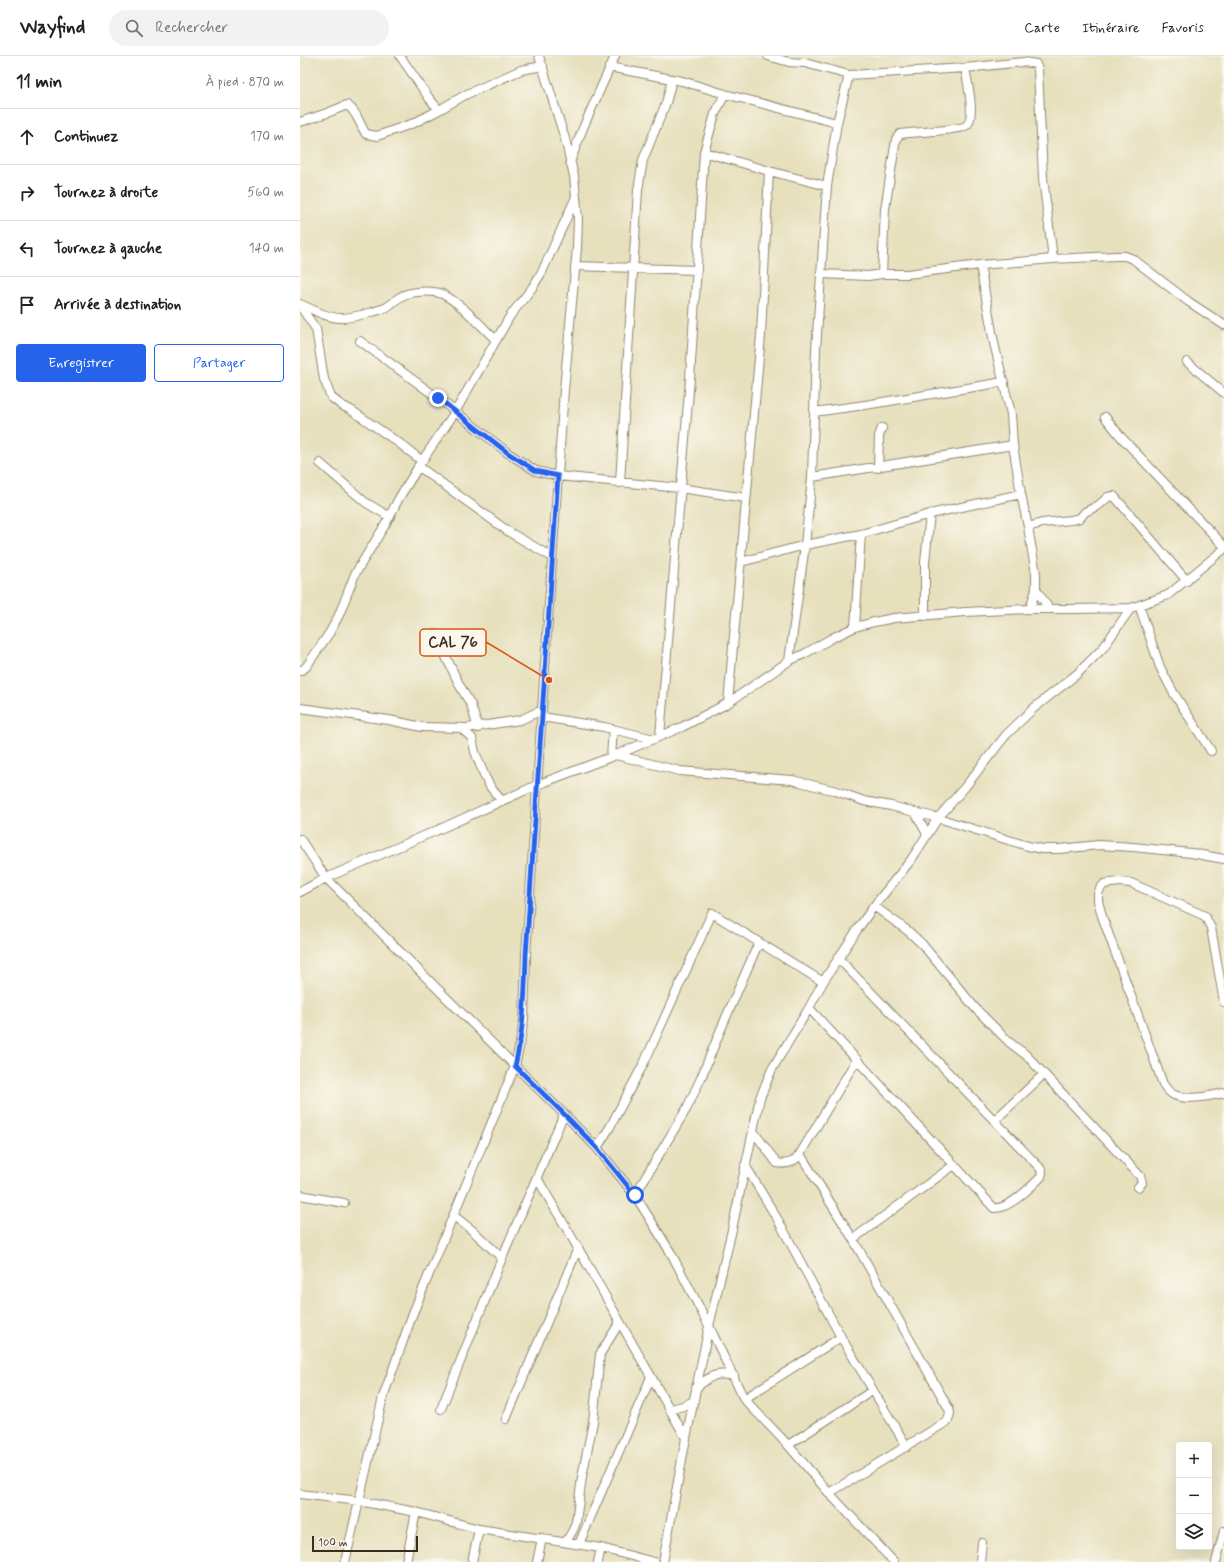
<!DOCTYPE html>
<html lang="fr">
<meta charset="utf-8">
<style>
:root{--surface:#fff;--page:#f2f2f2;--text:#202124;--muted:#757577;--line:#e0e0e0;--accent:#2563eb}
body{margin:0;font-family:Mynerve,sans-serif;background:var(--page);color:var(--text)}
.controls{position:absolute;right:12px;bottom:12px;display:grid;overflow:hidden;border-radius:4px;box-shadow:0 4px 16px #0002}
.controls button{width:36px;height:36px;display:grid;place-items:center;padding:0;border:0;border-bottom:1px solid var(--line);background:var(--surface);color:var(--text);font:20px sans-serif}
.scale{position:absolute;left:12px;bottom:10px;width:106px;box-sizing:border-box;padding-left:4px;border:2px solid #3b2a1e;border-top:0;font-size:11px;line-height:14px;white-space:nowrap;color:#3b2a1e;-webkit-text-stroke:3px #fbf7ec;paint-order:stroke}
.stop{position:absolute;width:12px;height:12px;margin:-9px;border:3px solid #2563eb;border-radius:50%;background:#fff}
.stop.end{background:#2563eb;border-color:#fff;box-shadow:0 1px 4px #0008}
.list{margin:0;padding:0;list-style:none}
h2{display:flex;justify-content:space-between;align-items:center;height:52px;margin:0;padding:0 16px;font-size:17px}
h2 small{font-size:13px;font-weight:400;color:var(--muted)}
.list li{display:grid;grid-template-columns:26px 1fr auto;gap:12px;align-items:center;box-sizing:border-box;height:56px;padding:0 16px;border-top:1px solid var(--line)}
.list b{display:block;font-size:15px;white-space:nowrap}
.list em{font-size:13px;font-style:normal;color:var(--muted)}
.actions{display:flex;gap:8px;padding:12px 16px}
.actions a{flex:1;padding:9px 0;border:1px solid var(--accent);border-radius:4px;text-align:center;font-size:14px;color:var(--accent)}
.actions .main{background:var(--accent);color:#fff}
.icon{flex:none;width:22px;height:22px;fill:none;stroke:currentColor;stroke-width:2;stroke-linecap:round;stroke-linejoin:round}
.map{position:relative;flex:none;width:924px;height:1506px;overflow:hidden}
header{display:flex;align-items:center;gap:24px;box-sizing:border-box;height:56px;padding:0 20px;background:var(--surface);border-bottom:1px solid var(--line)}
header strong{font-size:19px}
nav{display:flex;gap:22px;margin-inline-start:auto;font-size:14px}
.search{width:280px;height:36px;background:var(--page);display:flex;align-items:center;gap:10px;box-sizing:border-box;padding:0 14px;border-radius:22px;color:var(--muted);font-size:15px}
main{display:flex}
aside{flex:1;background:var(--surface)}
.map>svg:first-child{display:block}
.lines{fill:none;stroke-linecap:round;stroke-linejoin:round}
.minor-casing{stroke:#90856e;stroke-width:10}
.minor{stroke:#fff;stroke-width:8}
.route{stroke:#2563eb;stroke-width:5}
.leader{fill:none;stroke:#d7540e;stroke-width:1.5}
.callout-dot{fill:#d7540e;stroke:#fbf7ec;stroke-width:1.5}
.callout{fill:#fbf7ec;stroke:#d7540e;stroke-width:1.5}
.callout-label{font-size:15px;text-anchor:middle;font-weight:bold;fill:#3b2a1e}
</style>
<header>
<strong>Wayfind</strong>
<div class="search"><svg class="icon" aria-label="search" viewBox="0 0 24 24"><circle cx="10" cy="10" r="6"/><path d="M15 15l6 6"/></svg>Rechercher</div>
<nav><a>Carte</a><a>Itinéraire</a><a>Favoris</a></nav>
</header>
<main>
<aside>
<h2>11 min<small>À pied · 870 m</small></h2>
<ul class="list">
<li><svg class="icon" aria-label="ahead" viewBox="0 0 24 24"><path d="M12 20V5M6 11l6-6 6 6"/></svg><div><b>Continuez</b></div><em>170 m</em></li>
<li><svg class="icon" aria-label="right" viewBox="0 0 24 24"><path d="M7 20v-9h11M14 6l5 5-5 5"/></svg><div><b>Tournez à droite</b></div><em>560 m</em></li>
<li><svg class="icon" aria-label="left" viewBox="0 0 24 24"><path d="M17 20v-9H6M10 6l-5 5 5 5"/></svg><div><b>Tournez à gauche</b></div><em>140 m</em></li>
<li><svg class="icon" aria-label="arrive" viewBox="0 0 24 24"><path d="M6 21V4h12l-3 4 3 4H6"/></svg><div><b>Arrivée à destination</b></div></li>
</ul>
<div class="actions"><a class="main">Enregistrer</a><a>Partager</a></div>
</aside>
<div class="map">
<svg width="924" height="1506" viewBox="0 0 924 1506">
<rect width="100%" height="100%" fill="#fbf7ec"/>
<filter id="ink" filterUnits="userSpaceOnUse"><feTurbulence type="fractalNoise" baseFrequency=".025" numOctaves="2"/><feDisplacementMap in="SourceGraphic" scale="8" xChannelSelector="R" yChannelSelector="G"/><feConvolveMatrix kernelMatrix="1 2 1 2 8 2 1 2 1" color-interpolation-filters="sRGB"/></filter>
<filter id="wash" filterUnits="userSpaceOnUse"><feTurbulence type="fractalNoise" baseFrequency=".012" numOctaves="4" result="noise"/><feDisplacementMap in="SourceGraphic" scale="16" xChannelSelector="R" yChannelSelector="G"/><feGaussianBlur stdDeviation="0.9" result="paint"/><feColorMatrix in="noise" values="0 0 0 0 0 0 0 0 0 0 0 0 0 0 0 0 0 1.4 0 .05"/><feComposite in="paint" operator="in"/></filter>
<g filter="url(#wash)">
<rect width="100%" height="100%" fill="#e6e0bd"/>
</g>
<g filter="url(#ink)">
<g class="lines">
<defs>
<path id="minor" d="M100,0L129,42L139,54
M468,0L489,6L505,7L549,19L665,12L724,6L736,8L738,13L743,122L753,203L680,209L607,218H582L568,220L521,218
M309,11L382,25L425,38L537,67
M0,66L27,57L47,49C57,55 59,68 66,78L77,80L114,67L139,54L167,38L221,14L243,10
M404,96L469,115L527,130
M270,106L283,72L315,0
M753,203L816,200H825L833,203L889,246L924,269
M680,209L694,287L711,358L713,389L721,438L728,471L736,518V533L749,553
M275,210L397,214
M582,218L585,153L596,83L600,78C611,76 661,75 667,69C676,60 667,24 665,12
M0,248C12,253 27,262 40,262C53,262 74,256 85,252C91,249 95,244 100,241C109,235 132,234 142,238C161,247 180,269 196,284
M0,250L16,273L24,323L31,341L41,349L51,354L99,387L122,405
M60,285L138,342L208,397L236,415L258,420L380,432L446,442
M887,306L924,337
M514,356L565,349L704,326
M805,361L822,382L924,490
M20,407L65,446L90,461
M118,410L209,476L252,501
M578,412L579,380L582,372
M512,421L713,389
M320,427L338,134L343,104L366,47L372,24
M728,471L742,467L771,464L780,462L785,456L799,449L808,441L814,440L887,525
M441,506L505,489L561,478L630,458L721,438
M839,549L860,611L873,636L911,695
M730,553L736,533
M625,560V506L630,458
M555,571L561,478
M135,578L160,630L171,649L178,672
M489,605L505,489L512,421L516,294L527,130L537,67L549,19
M0,615L6,611L30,576L39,559L55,518L85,469L99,442L122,405L155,356L210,260L232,232L242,216L276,141
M428,647L461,279L469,115
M0,652L89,664L122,671L167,672L220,664L242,654
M242,661L304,671L354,683
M161,672L172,682L175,696L185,721L191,732L202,745
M360,680L390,323L404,96L415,58L425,38
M316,699L380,715L492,724L536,735L564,745L591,750L638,762L728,790L742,793H759L799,789L833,791L891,797L924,803
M311,701L313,673
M615,756L627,778
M0,783L26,822L215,1010L264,1058L297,1092L335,1139L371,1197L409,1270L444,1343L488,1389L529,1437L594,1506
M0,836L26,822L140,773L237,729L316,699L382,671L428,647L489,605L506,597L532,582L555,571L574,566L594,562L665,556L730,553H775L831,552L868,539L924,493
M574,850L608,875L622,888L676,953L709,986L726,999L744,1018L840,1120L842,1127L838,1131
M924,946L911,872L905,860L831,827L819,826L804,828L800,833L798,838V845L802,860L863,1028C866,1032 869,1037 874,1039C889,1045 909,1040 924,1037
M509,952L694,1152C708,1154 732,1130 741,1121L742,1116L740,1112L538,902
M695,1064L744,1018
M453,1075L477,1107C487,1109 494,1107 500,1098L557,1003
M297,1092L310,1071L345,1005L412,857L523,926
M500,1098L553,1183L649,1353L650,1357L648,1365L529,1437
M445,1109L478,1164L541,1281L607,1391
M237,1122L278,1192L386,1382
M0,1139L44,1147
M335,1139L387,1052L401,1022L421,973L459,886
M154,1160L173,1175L202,1202
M553,1183L654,1109
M396,1332C410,1320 415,1316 434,1320
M444,1343L541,1281
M141,1353L202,1202L264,1058
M371,1353L383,1350L394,1345
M206,1363L278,1192
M488,1389L572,1335
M0,1438L59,1445L116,1456L179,1473L301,1492L354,1506
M266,1486L273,1474L276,1466L282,1421L293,1366L300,1298L320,1266
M279,1488L351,1321
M45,1506L83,1341L113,1257L215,1010L220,987L224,963L226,899L249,548L264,334L277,192L278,163L274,120L265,83L239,0
M106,1506L116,1456
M172,1506L179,1473
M237,1506L242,1482
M298,1506L301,1492
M363,1506L386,1382L409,1270L431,1178L460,1042L472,1013L509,952L523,926L557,874L574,850L611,804L638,762L665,731L706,679L734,652L777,618L803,592L831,552
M680,1506L682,1487
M916,1506L924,1475"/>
</defs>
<use href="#minor" class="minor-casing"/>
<use href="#minor" class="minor"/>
</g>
</g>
<g class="lines" filter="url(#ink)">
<path class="route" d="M138,342L208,397L236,415L258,420L226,899C225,938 224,973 215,1010L264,1058L297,1092L335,1139"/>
</g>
<path class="leader" d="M249 624L186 586"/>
<circle class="callout-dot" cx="249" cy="624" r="4"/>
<rect class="callout" x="120" y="573" width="66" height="27" rx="4"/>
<g class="callout-label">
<text x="153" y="591">CAL 76</text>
</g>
</svg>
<div class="controls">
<button>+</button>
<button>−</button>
<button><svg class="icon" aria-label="layers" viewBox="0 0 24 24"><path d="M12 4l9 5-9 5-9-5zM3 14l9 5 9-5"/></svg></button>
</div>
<div class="scale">100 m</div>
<div class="stop" style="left:335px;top:1139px"></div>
<div class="stop end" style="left:138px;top:342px"></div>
</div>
</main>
